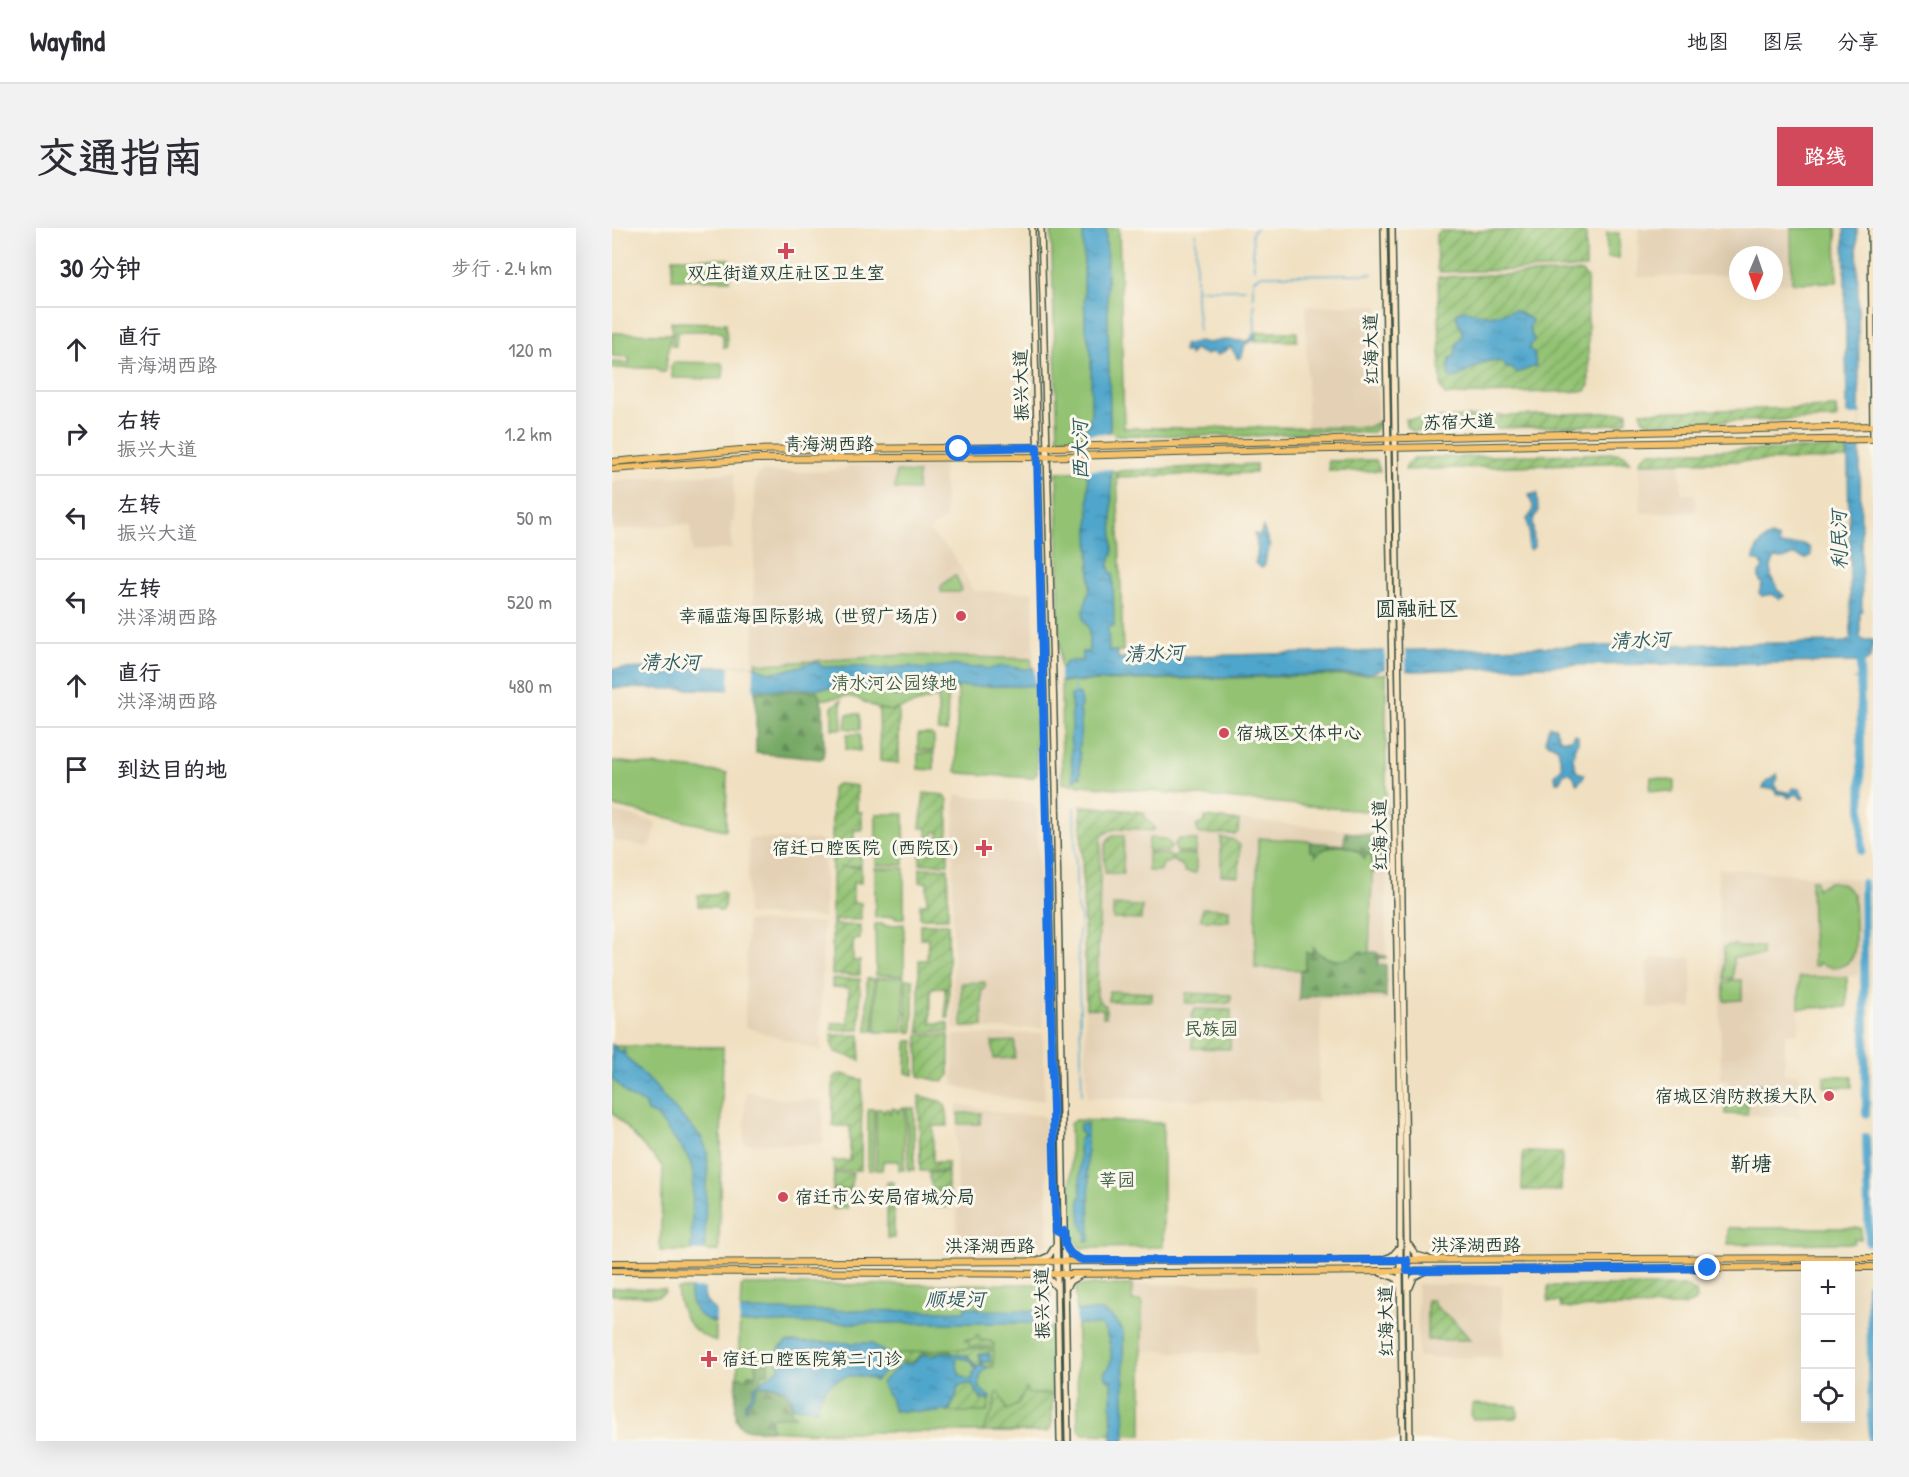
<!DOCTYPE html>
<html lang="zh">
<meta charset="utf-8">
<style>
:root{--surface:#fff;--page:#f2f2f3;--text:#2b2b33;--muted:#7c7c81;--line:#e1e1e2;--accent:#d1495b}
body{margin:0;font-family:"Patrick Hand","LXGW WenKai TC",sans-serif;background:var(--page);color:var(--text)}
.controls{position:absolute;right:18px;bottom:18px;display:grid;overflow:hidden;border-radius:0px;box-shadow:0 6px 24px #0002}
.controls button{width:54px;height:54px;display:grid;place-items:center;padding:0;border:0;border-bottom:2px solid var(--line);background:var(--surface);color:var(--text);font:30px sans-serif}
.compass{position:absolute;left:1117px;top:18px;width:54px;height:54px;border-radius:50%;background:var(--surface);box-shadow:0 6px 24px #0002;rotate:182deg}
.stop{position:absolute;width:18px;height:18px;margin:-14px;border:4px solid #1a73e8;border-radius:50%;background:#fff}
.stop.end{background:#1a73e8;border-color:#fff;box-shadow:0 2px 6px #0008}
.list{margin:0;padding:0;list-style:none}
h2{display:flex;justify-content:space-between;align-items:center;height:78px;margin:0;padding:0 24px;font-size:26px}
h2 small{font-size:20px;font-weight:400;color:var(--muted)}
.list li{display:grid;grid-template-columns:39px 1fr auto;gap:18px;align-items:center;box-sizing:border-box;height:84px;padding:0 24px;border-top:2px solid var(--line)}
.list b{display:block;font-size:22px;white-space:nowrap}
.list p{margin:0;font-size:20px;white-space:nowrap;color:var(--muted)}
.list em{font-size:20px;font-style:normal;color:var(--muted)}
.icon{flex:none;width:33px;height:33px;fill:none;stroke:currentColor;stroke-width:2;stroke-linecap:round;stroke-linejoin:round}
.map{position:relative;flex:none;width:1261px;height:1213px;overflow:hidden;border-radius:0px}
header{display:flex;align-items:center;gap:36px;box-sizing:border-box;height:84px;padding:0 30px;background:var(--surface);border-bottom:2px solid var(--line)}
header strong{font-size:28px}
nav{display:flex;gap:33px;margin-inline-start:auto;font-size:21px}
.intro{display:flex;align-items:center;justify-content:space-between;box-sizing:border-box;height:144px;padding:0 36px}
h1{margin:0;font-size:42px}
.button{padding:15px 27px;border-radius:0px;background:var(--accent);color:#fff;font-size:21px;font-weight:700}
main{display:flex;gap:36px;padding:0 36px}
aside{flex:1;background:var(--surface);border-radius:0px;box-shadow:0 6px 24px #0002}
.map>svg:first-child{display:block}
.built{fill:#e4d1b5}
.green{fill:#92c272;stroke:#588053;stroke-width:1.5}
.forest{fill:url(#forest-firs);stroke:#4a724c;stroke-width:1.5}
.garden{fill:url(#garden-furrows);stroke:#588053;stroke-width:1.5}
.water{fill:url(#water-ripples);stroke:#387280;stroke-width:1.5;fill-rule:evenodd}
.pier{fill:#f0e0c1}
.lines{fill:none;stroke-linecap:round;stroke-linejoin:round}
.stream{stroke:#50a6cc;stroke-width:1.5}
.river{stroke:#50a6cc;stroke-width:8}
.secondary-casing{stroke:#3e5549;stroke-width:8}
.primary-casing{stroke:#3e5549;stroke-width:8}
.secondary{stroke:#fbe6c4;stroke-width:5}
.primary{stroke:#f5c16b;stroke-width:6}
.route{stroke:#1a73e8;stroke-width:8}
.poi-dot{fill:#d1495b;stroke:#fbf7ec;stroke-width:2}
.labels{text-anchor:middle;stroke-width:6;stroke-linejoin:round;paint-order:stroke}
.poi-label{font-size:18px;fill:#1f3d34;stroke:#fbf7ec;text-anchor:end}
.street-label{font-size:18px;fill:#1f3d34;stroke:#fbf7ec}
.park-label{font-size:18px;fill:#3c5e44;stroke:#fbf7ec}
.water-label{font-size:20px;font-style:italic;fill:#2e5c62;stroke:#fbf7ec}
.quarter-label{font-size:21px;fill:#1f3d34;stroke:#fbf7ec}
</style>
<header>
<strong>Wayfind</strong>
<nav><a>地图</a><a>图层</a><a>分享</a></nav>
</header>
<div class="intro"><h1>交通指南</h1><a class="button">路线</a></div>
<main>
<aside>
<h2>30 分钟<small>步行 · 2.4 km</small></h2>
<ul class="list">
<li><svg class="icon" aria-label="ahead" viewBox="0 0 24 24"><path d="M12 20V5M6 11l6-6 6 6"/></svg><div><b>直行</b><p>青海湖西路</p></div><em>120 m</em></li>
<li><svg class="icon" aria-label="right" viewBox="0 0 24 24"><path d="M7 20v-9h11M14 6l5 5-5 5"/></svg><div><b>右转</b><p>振兴大道</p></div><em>1.2 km</em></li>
<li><svg class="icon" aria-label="left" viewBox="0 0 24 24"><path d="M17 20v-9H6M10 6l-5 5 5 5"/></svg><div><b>左转</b><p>振兴大道</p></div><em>50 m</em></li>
<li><svg class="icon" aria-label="left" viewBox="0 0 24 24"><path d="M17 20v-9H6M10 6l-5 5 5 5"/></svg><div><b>左转</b><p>洪泽湖西路</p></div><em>520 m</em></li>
<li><svg class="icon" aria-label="ahead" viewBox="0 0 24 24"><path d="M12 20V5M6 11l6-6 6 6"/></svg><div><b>直行</b><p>洪泽湖西路</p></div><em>480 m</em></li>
<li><svg class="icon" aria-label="arrive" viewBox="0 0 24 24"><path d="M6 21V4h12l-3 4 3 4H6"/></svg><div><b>到达目的地</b></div></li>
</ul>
</aside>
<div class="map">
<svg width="1261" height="1213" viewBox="0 0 1261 1213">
<defs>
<pattern id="forest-firs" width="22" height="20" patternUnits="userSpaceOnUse" patternTransform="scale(1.5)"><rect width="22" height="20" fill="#75a864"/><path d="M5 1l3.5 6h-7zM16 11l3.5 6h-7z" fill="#5f8a53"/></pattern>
<pattern id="garden-furrows" width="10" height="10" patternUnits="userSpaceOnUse" patternTransform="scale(1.5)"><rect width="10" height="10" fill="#92c272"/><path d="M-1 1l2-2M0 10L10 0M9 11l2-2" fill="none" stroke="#779f5e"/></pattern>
<pattern id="water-ripples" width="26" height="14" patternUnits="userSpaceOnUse" patternTransform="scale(1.5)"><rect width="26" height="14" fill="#50a6cc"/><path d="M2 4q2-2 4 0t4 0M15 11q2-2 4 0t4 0" fill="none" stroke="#4288a6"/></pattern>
</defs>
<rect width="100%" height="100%" fill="#fbf7ec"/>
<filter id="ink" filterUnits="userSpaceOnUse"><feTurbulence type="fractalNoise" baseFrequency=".0167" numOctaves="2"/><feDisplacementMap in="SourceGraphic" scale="12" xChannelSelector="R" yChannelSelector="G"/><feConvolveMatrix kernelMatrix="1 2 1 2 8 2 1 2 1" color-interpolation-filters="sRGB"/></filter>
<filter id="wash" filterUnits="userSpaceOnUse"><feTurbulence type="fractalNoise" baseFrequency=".008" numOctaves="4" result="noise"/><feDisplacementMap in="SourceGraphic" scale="24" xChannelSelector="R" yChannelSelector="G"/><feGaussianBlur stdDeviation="1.35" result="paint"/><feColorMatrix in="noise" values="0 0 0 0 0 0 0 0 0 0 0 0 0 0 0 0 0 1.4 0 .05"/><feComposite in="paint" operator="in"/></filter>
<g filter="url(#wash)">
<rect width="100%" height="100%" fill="#f0e0c1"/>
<path class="built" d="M1026,0H1226L1227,54L1165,55V47L1162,46V27H1126V47L1026,49Z
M766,77V194L757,199L695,200L694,78Z
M1068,234L1069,266H1084V284L1029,285L1028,235Z
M271,236H331L334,290L317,303L337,322L348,337L361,363L421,364L422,440L177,443L141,438L143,251L149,244H204L231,241L238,238Z
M122,245V293H119L120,321L80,325L78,296L0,302V253Z
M345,567L419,575L425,580L431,800L341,802V639L343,569Z
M467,576L774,606V774L709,772L706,874L475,870Z
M2,584L44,594L40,615L34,619L0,612V589Z
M137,610L213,612L212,689L135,686Z
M1106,640L1245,651L1247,748L1187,749V805L1173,806L1172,846L1188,847V889L1113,886L1114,858L1116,857V852L1109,851Z
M135,693L211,695L209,823L133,799Z
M1040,729L1080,730V780L1036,781L1034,739Z
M431,805L433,872L416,873L381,868L341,857V807Z
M134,863L169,871L211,872V916H132Z
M347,876L395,886L430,887L434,891L436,1014L432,1018H345L344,882Z
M646,1055V1126L530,1123V1073H520V1057Z
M805,1056L890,1057V1130L806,1129Z"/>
<path class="green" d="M439,0H507L512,200L757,199L766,194L764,201L759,205L715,203L644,208L511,207L446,210Z
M1179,0H1224L1225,54L1180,55Z
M995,5H1007V30H995Z
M61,30L118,31V52L60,51Z
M59,94L114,95L115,119H111V106L105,103H65L64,118L60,117L61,104Z
M0,105L56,106L59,105L53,144H48L45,140H0V134L17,135V129L0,128Z
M62,134L109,135L112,138L111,149L108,151L60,150L59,138Z
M505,243L511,423L498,424L497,419L477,420V425L470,433H454L451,439H448L445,244Z
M284,244L306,245L305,262L283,261Z
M341,348H344L350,362L347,364H329V358Z
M293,427L419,431L422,460L425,546L420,550L347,545L344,543L346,460L336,466L335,503H326V469L279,483L267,481L244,470L235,468L207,472H143L144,434L153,436Z
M774,446V585L450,555L449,454Z
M229,472L230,501H220V479Z
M235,486H248V502L233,500Z
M235,506H248V523L234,521Z
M306,506H319L322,509V523L306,522Z
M306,525H322V542L306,541Z
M0,533L115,545L114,602L0,578Z
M1039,549L1063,553L1061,565L1038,562Z
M264,586H292V637H264Z
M537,610L554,611L559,617V620L556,623H536Z
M646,610L698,613V623L703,624V627C719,614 739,615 753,630V626L761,627L757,726H750L749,723C733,737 717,734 701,721L693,742L643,740Z
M567,611L585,612L584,625L565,624L562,617Z
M536,625L556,626L559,629V633L551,636L547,643H536Z
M565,626L584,627V645L573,644L570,637L561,633V629Z
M263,640H292V690H283V688L263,690Z
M1199,652H1204L1205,660L1217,654L1230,655L1241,666C1243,676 1244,715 1242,724C1239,741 1217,742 1206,734V738H1201Z
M263,696H272V698L292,696V747H264Z
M1116,717H1124L1125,719H1150V728L1121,729V750L1112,751V719H1115Z
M292,749V804H264V750Z
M1187,749H1235V779L1187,780Z
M255,751H262V803H255Z
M294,751H301V804H295Z
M1118,752H1130V772L1112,773V754L1118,753Z
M295,813H302V847L294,845Z
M0,818L111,819L107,1023H48L51,939L0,884Z
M1212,848H1240V859H1212Z
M1137,856H1158V872H1136Z
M280,880L284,881L286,885L287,881L293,880L292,942H287V933H271L270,942H264V881H270L272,885L273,881H277V885H279Z
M295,880H302V942H296Z
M256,881H262L261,942H256Z
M347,885H369L368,896H347Z
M463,892L551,895V1019L468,1020L460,1007L458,896Z
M1116,1000H1249V1011H1242V1015L1116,1016Z
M428,1056L434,1057L438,1061L440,1198L436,1204H194L134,1201L128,1198L124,1192L129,1059L132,1057Z
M464,1057H520V1073H530V1207L471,1206L466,1200Z
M0,1060L53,1061V1064L46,1068L0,1067Z
M65,1061H78C78,1077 88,1092 104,1095V1113C78,1105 67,1086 65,1061Z
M860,1176L905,1178L906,1188L904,1190L861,1191L859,1188Z"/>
<path class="forest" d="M205,463L211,479L212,529L209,531L144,525V464Z
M733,604L770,609L774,616V640L763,639L762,645H760V627L754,626L753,631C741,614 717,613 703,628V624L698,623V614L732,617Z
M701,720C715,736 734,735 750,723V726L761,724L766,725V727L774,728V730H766V737H774V770L768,768L705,767L687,772L688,742H693L694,724L701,725Z
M147,1130H157L156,1145H149L148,1158C166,1157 177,1161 180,1180L177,1183L184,1188L159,1190V1202C151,1202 142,1203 134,1201C118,1197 125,1163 125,1149L135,1150L136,1146H144V1134Z"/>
<path class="garden" d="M968,2L974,7V40L827,44L825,40L824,7L829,3Z
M970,44L975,50L977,157L974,163L833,167L829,160L826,49Z
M645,104H685V113H644Z
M1224,179L1225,190L1223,191L1038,195L1030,191L1029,184Z
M1015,184V192L1008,196L801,203L794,198L793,191Z
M1235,220V231L1028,235L1029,231L1037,224Z
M1007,225L1014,228L1018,234L793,242L796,235L802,230Z
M764,232L768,243H717L716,233Z
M644,236V245L505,249V243Z
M267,481L279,483L287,481V535L268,533Z
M227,556L245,558V584H250V602H242V621L249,622V638L227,639H249V655H241V675H249V692H223V697H248V711L241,712V733H248V747H220V560L223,557Z
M312,565L332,567L336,572V636H308V623H314V612L327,613V604H322V610H315V600H308Z
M469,578L532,584L533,589L543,600L541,603C525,602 497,594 489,611L485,768L488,774L494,778V789H491V781L474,780Z
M593,589L627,593L626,604L623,606H587L584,598L593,594Z
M501,607H512L511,646L493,645C493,633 489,614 501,607Z
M609,610L620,611L628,617L627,648L609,647Z
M308,640H336V690H308V676H315V654H308Z
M109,663L113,666L112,680L110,683H107L103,679L86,678V667H103Z
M501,677L530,678L529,692L501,691Z
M590,680L617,681V693L589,692Z
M308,696H336L337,790H334L333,759L319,760V795H337V804H307V732H315L316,710H308Z
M220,751H248V802H220V795H236L237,760L220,759Z
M373,754V761L370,762L371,798L350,799L349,755Z
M497,763L540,765V773H497Z
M574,765L619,767V774L612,776L573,775Z
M583,781L619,782L618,821L580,820V787Z
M220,807H248V832L223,824L220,817Z
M306,807H337V848L331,854L307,848Z
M403,813V830L382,831L380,814Z
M230,846L250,852L249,942L222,943L221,933H238V898H221V851L225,847Z
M307,868C333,875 335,869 336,898H321V934H336V943H308Z
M1114,874H1136L1135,887L1113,886Z
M911,924L950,925L949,963L910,962Z
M222,945H241L238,961H221Z
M317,945H336V961L320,960Z
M275,954H282V1010H275Z
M221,962H238L235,980L221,981Z
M320,962L336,963V979H323Z
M936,1058H1074L1084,1064L1085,1072L1072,1078L949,1080L948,1074H936Z
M815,1072H821L823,1078L841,1092L859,1112H815Z
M364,1107H367V1112L379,1113V1115H382V1119L360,1118L359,1120L382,1122L381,1139H369L371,1134H378L377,1125L367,1126L369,1135L365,1139L356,1128L343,1127L339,1124C329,1123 320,1127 311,1125L302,1133L290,1134L282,1126L332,1121H357V1113H353V1111H364Z
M360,1155L362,1161L369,1169V1172L372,1170L378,1173L375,1184H337L344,1168L346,1158Z
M414,1161H415L416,1166H440V1198L436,1204H370L380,1185L385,1165H388L395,1182L406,1176Z"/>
<path class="water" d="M471,0H494L501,327L499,328L496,339H498V345H501L502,398L496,399L497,423H505L506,430L921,419L1234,414L1239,410L1232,0H1245L1250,383L1248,384V408L1251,412H1261L1258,430L1253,434L958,437L806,443L770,441L759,445L423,454L421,458L308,459L302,461L295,467L282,468L276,463L267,467L266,460L264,459L143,462L0,460V441L143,438C162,452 184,437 205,434L210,439L247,438L267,441L298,438L310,441L339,437L363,440L368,438L376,441L391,438L413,441L451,439L454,433H470V424H477V401L472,392L471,383L478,360L476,250L473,243L472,209L479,187V124L473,98Z
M853,82L878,88L903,82L920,92L917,101L922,112L917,121L922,125L924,138L905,145L899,140H894L893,136C871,125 860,146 841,150L836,147L838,130L843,128L844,117L850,108V103L844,88L846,84Z
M642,106L644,107L643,112L633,116L630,128L626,131L619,119L606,127L599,124L594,127L582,121L578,127L577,124H571L572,117L587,113L596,115L611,112L637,113Z
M925,265L926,284L922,290L921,296L922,319L918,322L916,320L917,303L915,291C926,278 921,282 917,267Z
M651,299L658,319L655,324L653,337L650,340L643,335C647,327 646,314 642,306L648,307Z
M1159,308L1167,311V318L1191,316L1198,320L1199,327L1194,331L1183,327L1170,331L1163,330L1159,338V350L1165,357V361L1172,368L1167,371L1160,366L1150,368L1147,365L1150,356L1147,351V345C1151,341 1152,339 1149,334L1142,332C1142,322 1149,312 1159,308Z
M464,465L468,467L469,478L466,484H469L468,517L466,521L468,526V549L465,548L464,552H461L458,505L460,502L459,467Z
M937,498L943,499L947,509L951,512L959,511L962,506L966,508V514L963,518L961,531L965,544L972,546V549L965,556L961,547L956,544L951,546L948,554H944L943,547L950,539L946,520L933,513Z
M1165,546L1166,550L1163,556L1165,562L1178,565L1180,560L1188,561L1192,570L1190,571L1184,565L1177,570L1173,566H1166L1161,561L1151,560L1155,552H1159Z
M0,816L9,825L12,822L14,825L12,827L44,859L52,870L90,910L95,923L96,950L94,955L92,1065C93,1073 95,1077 103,1082L353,1083V1079L367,1080V1082L490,1083C500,1088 507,1094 511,1104L513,1213H500L499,1153L495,1151L492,1145C494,1142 497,1139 498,1136C501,1126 497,1103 488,1097L436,1095H138C114,1095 81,1099 78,1067L81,947L79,936L75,928L45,888L35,884L32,875L16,868L0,850Z
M468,896H475V948H477L478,1013H473L475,1006L472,1003V997H469L467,970H469L467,917V912L471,908L468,903Z
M174,1114L260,1115C267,1124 278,1124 285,1132L263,1153C240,1140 208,1152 205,1181L181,1179C180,1175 180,1169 177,1165C170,1156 154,1156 145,1158L142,1168L135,1176L133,1183V1176L140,1167L142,1159L167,1141L166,1122Z
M329,1124L355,1128L365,1139L370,1135L367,1126H378V1134H371V1137L369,1138L376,1139C364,1148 364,1164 379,1169L378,1173L372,1170L369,1172V1169L362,1161L360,1155L346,1158L344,1168L336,1184L329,1182L327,1184H315L313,1182L311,1184L298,1183L296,1181L294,1183H282L278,1170L269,1155L289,1136H300L311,1127L321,1128ZM347,1130L358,1132L364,1141L361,1145V1151H355L347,1146L344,1132Z"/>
<path class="pier" d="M1232,187H1248L1249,218H1232Z
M501,205L502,241L470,242V206Z
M773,421H794V444H773Z
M448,436V457H423V437Z
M118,438H142L141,464L117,463Z
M76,1023H96L95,1060H75Z
M438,1079H464V1099L438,1098Z
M104,1080L128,1081L127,1098H104Z"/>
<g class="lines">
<path class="stream" d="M584,5V72L587,104
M642,40L640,4L644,0
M586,61H633
M641,70V52L650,47L760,46
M642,76L643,106
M462,451V467
M1242,451H1248
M462,579L465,681L469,689L466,713L470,866"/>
<path class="river" d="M1248,423L1250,623
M1251,655L1254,886
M1254,909L1257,1014
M1258,1058L1260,1213"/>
</g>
</g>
<g filter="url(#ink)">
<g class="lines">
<defs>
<path id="secondary" d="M420,0L442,884L448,1213
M429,0L444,561L456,1213
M772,0L788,893V1043L791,1213
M780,0L798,1213
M1259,0L1261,211
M797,1017L804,1027L815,1030
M454,1019L458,1026L469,1032
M772,1031L780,1028L788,1019
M428,1032L437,1028L444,1017
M769,1045L784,1050L787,1057
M429,1047L437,1051L445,1060
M798,1059L802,1049L813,1043
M454,1060L458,1053L469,1047"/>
<path id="primary" d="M0,234L128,222L444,219L1261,198
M0,241L144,231L425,229L665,222L1261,211
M0,1035L1261,1030
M1238,1039H1261
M0,1043L453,1046L1194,1039"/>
</defs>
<use href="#secondary" class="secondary-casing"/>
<use href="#primary" class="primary-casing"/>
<use href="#secondary" class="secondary"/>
<use href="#primary" class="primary"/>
</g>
</g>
<g class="lines" filter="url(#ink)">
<path class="route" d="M347,221L425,219L444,1003L448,1005L452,1003C452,1019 455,1026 470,1032H795V1043L1096,1040"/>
</g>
<g class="poi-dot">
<path d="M171 14h6v6h6v6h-6v6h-6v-6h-6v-6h6z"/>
<circle cx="349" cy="388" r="6"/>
<circle cx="612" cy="505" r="6"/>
<path d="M369 611h6v6h6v6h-6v6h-6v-6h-6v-6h6z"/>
<circle cx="1217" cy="868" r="6"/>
<circle cx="171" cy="969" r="6"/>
<path d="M94 1122h6v6h6v6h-6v6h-6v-6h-6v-6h6z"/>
</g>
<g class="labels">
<g class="poi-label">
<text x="174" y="51" text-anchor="middle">双庄街道双庄社区卫生室</text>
<text x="337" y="394">幸福蓝海国际影城（世贸广场店）</text>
<text x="624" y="511" text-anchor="start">宿城区文体中心</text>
<text x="358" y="626">宿迁口腔医院（西院区）</text>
<text x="1205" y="874">宿城区消防救援大队</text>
<text x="183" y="975" text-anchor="start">宿迁市公安局宿城分局</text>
<text x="110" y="1137" text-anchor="start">宿迁口腔医院第二门诊</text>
</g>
<g class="street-label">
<text transform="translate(759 121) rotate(-91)" y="6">红海大道</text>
<text transform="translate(409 157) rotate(-91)" y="6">振兴大道</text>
<text transform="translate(847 194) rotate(-2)" y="6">苏宿大道</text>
<text x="217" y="222">青海湖西路</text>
<text transform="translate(768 607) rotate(-91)" y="6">红海大道</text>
<text x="864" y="1023">洪泽湖西路</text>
<text x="378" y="1024">洪泽湖西路</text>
<text transform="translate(430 1075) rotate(-91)" y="6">振兴大道</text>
<text transform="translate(774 1093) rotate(-91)" y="6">红海大道</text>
</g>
<g class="park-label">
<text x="282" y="461">清水河公园绿地</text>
<text x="599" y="807">民族园</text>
<text x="505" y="958">莘园</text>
</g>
<g class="water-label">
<text transform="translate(468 222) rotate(-91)" y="7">西大河</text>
<text transform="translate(1227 312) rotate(-91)" y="7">利民河</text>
<text transform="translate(1028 412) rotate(-2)" y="7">清水河</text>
<text transform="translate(542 425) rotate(-2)" y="7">清水河</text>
<text x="58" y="441">清水河</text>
<text x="343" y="1078">顺堤河</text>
</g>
<g class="quarter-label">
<text x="805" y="388">圆融社区</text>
<text x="1139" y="943">靳塘</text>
</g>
</g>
</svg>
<div class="controls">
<button>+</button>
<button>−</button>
<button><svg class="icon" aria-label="locate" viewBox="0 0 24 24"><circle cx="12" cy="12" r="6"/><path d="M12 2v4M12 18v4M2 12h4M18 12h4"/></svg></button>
</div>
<svg class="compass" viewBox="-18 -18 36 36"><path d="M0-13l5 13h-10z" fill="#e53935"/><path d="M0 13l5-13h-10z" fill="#7c7c81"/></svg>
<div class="stop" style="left:347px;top:221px"></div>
<div class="stop end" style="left:1096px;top:1040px"></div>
</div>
</main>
